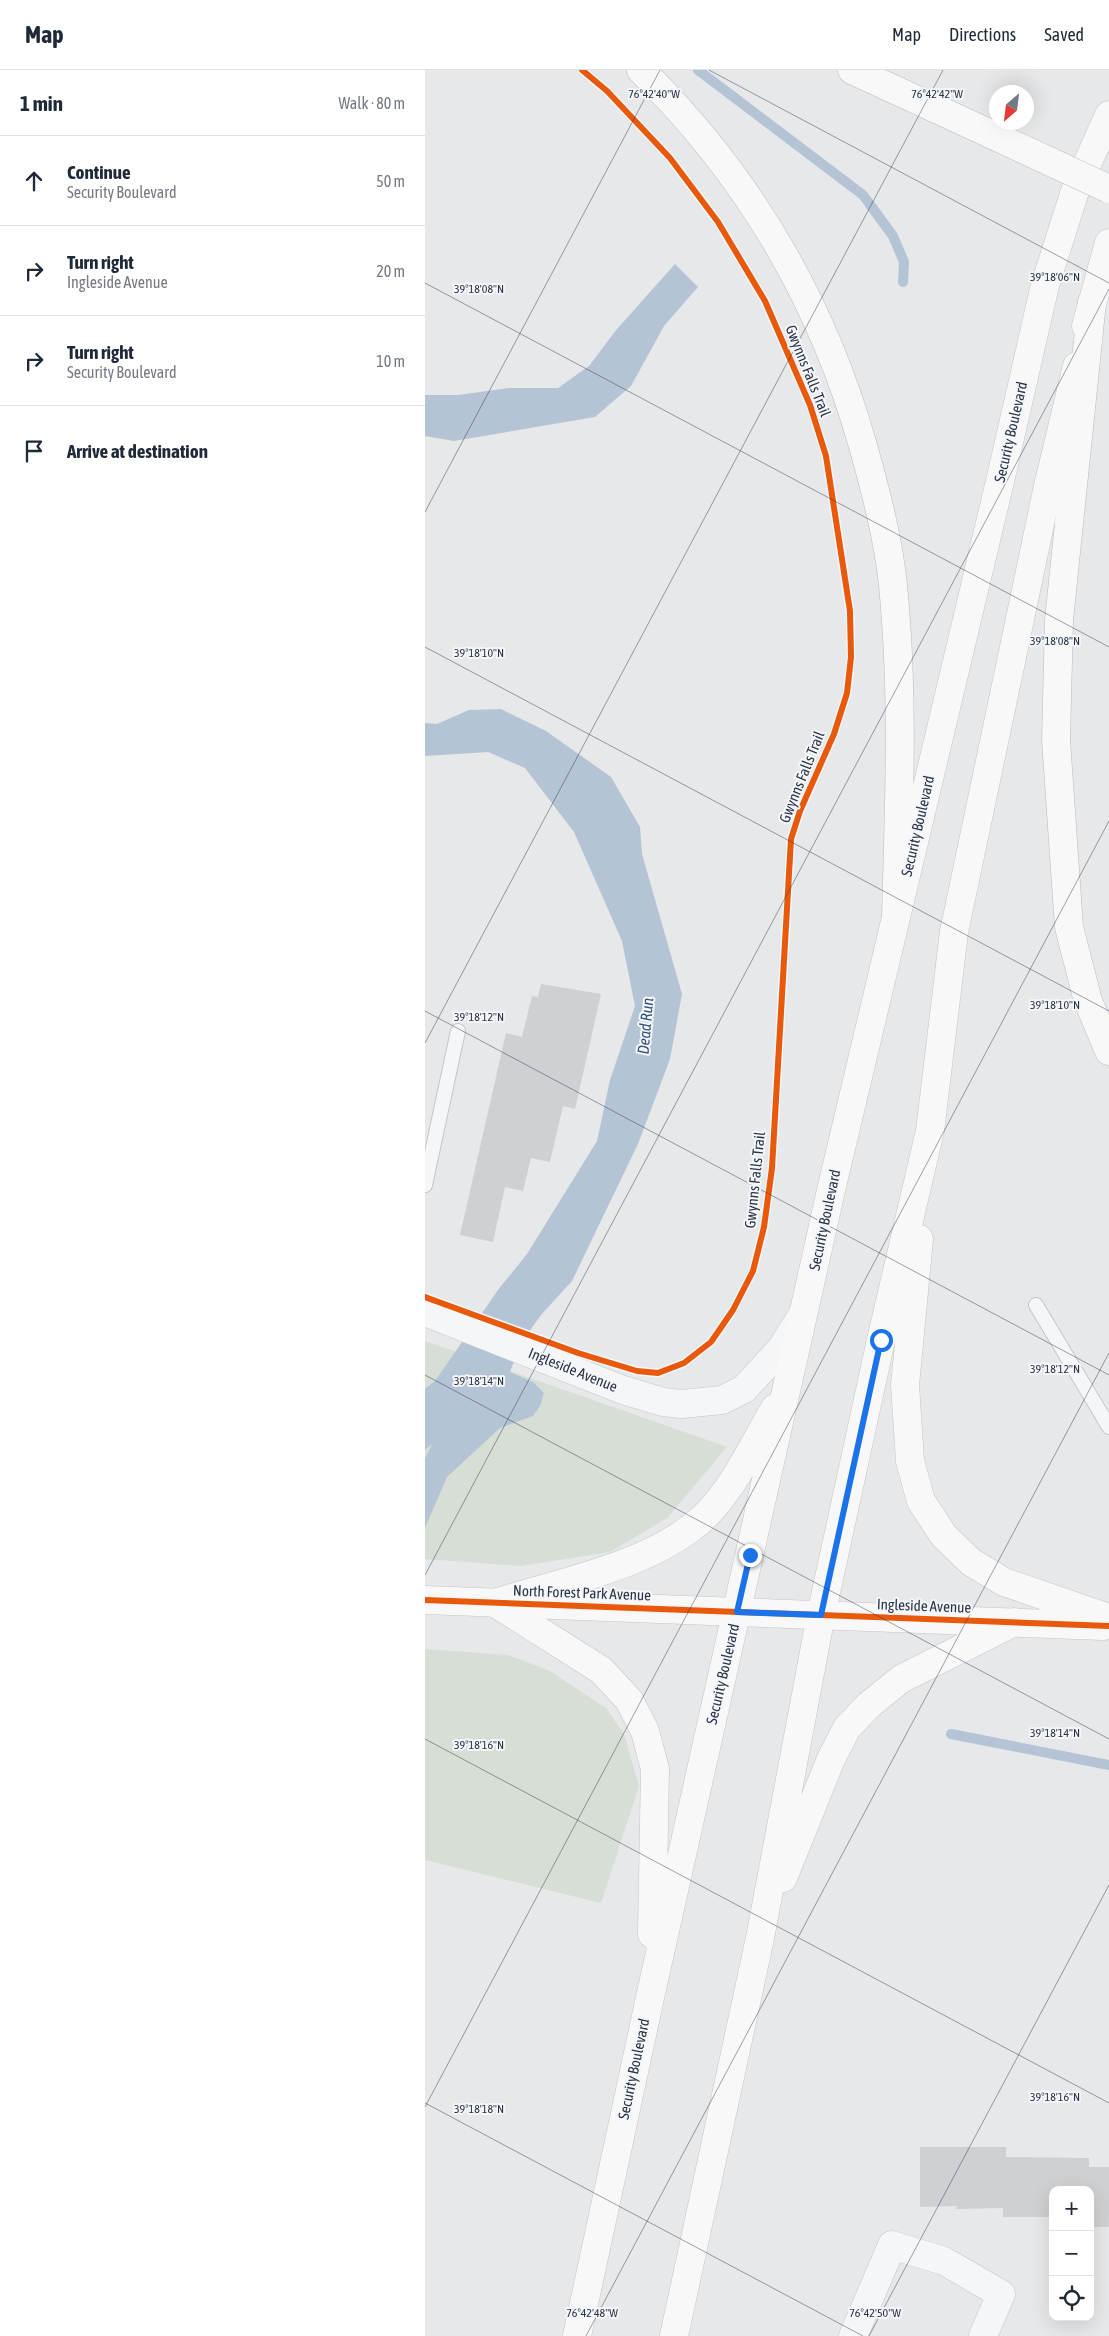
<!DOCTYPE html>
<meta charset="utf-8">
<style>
:root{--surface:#fff;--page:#f6f6f7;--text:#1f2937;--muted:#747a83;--line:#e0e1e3}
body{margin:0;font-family:"Asap Condensed",sans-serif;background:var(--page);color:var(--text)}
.controls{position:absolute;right:15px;bottom:15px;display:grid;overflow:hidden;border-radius:10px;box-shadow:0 5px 20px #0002}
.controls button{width:45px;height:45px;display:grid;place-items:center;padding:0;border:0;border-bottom:1px solid var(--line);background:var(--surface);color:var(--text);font:25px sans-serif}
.compass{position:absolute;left:564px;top:15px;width:45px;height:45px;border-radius:50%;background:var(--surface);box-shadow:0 5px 20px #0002;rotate:208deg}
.stop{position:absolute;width:15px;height:15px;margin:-11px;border:4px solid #1a73e8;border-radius:50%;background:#fff}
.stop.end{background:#1a73e8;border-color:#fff;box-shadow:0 1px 5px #0008}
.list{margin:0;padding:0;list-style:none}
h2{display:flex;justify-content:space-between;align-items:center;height:65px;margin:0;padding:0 20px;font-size:21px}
h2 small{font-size:16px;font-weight:400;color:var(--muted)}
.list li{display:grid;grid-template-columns:32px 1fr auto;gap:15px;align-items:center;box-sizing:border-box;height:90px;padding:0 20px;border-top:1px solid var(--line)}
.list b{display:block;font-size:19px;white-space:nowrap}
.list p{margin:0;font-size:16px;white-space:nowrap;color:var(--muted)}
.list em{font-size:16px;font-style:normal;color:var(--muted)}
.icon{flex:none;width:28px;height:28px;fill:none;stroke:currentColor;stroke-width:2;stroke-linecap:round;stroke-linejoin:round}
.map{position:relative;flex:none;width:684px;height:2266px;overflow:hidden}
header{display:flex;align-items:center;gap:30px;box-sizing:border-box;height:70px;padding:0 25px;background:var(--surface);border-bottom:1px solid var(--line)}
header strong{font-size:24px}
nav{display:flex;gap:28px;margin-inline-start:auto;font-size:18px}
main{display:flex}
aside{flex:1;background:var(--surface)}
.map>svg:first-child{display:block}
.green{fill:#d6ded6}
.water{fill:#b4c4d5}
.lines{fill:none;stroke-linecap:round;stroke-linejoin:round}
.stream{stroke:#b4c4d5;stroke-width:10}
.building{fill:#ced0d3}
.lane-casing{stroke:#c4c6c8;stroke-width:16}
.street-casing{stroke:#c4c6c8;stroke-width:29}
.secondary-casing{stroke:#c4c6c8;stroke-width:29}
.primary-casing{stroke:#c2c5c8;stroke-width:29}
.highway-casing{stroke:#b8bbbf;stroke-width:29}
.lane{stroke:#f5f6f7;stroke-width:14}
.street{stroke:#f5f6f7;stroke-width:28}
.secondary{stroke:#f8f8f8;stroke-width:28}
.primary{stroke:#f8f8f8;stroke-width:28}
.highway{stroke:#f8f8f8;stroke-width:28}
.highway-bridge-casing{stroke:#b8bbbf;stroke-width:29;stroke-linecap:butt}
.highway-bridge{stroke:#f8f8f8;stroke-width:28}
.cycleway-casing{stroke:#f4f6f9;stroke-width:9}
.cycleway{stroke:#e8590c;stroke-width:6}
.route{stroke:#1a73e8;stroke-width:6}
.ticks{fill:none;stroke:#2b3445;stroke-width:1;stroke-opacity:0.45}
.labels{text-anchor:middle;stroke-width:4;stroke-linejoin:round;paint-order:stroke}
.street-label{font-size:15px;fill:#2b3445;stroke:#f4f6f9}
.water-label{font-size:16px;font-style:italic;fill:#34527a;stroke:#f4f6f9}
.ticks-label{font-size:12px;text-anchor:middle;fill:#2b3445;stroke:#f4f6f9;stroke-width:4;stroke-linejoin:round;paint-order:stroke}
</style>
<header>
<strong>Map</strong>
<nav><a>Map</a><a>Directions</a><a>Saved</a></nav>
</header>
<main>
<aside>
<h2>1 min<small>Walk · 80 m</small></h2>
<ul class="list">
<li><svg class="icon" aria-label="ahead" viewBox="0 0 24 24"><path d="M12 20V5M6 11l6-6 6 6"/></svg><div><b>Continue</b><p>Security Boulevard</p></div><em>50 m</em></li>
<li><svg class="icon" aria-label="right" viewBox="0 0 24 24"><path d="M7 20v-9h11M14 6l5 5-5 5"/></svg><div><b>Turn right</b><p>Ingleside Avenue</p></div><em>20 m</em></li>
<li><svg class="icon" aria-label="right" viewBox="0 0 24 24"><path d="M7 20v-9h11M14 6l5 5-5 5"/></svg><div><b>Turn right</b><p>Security Boulevard</p></div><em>10 m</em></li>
<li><svg class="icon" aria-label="arrive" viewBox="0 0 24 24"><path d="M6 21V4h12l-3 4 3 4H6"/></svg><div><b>Arrive at destination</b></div></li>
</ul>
</aside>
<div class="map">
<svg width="684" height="2266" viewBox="0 0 684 2266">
<rect width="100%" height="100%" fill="#e6e8ea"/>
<path class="green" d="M0,1271L302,1377L242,1448L185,1482L96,1496L0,1489Z
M0,1579L83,1585L125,1601L181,1638L199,1664L214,1716L176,1833L0,1790Z"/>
<path class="water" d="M250,194L273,217L239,256L206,316L170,347L29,371L0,366V325H33L84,318H133L164,296L192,259Z
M76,639L121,661L186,707L215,757L217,784L257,924L245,989L213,1074L147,1211L116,1245L96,1273L85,1302L108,1312L119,1323L115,1336L108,1346L75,1358L22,1407L0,1458V1389L7,1374L0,1380V1319L10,1311L73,1220L102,1184L172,1071L185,1010L210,936L197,871L149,762L100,698L63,682L0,686V653L12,654L44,640Z"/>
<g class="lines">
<path class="stream" d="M273,0L438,125L468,166L479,192L478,212
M526,1664L684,1695"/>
</g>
<path class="building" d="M116,914L176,924L150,1039L138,1036L125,1092L106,1088L98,1121L80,1117L68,1172L35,1165L81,963L97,967L107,926L113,927Z
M495,2077H581V2087L664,2088V2097H684V2157H665V2120H628V2147H578V2138L531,2139L532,2136L495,2137Z"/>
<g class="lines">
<defs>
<path id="lane" d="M0,1115L33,961
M611,1235L684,1357"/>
<path id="street" d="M0,1242L198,1320L238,1332L257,1334L297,1330L319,1319L356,1279L376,1247
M428,2266L467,2175L519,2191L576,2224L558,2266"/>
<path id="secondary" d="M0,1530L313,1542"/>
<path id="primary" d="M661,256L684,173
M494,1169L480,1315L485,1391L496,1431L519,1466L546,1492L579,1512L684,1548
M70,1533L176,1600L204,1630L220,1661L230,1699L227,1864
M70,1533C136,1512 225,1496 277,1449C309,1419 328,1375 350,1338
M313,1542L678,1556
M358,1808L406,1689L422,1658L444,1635L476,1609L589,1552
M152,2266L226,1923L407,1116L576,407L620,215L650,121L684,45
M249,2266L335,1868L396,1545L456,1270L505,1061L529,862L623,416L652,296"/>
<path id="highway" d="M216,0C324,106 397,231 438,376C451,422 463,468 468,515C479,625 474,736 471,846
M427,0L570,66
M667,232L634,550L631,670L644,857L663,931L684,981"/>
</defs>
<use href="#lane" class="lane-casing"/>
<use href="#street" class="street-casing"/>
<use href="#secondary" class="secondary-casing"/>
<use href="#primary" class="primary-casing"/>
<use href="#highway" class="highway-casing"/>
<use href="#lane" class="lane"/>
<use href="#street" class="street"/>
<use href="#secondary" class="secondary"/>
<use href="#primary" class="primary"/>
<use href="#highway" class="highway"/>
<defs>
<path id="highway-bridge" d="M570,66L684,119"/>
</defs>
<use href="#highway-bridge" class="highway-bridge-casing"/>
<use href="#highway-bridge" class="highway-bridge"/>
<defs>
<path id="cycleway" d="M0,1227L153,1283L212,1301L233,1303L259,1293L286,1272L308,1240L328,1201L339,1157L347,1098L366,769L375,741L409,664L422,623L426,587L425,541L401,386L385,335L340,231L293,152L245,88L182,21L157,0
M0,1530L684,1556"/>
</defs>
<use href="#cycleway" class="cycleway-casing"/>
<use href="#cycleway" class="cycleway"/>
</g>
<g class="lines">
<path class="route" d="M325,1485L312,1542L396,1545L456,1270"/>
</g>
<path class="ticks" d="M284,0L684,213M0,213L684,577M0,442L235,0M0,577L684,941M0,941L684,1305M0,973L518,0M0,1305L684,1669M0,1505L684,219M0,1669L684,2033M0,2033L438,2266M0,2037L684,751M161,2266L684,1283M444,2266L684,1815"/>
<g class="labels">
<g class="street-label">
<text transform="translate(383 301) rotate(68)" y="5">Gwynns Falls Trail</text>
<text transform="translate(586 362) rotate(-77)" y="5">Security Boulevard</text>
<text transform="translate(377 707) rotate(-68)" y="5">Gwynns Falls Trail</text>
<text transform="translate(493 756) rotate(-77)" y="5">Security Boulevard</text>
<text transform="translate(330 1110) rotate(-84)" y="5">Gwynns Falls Trail</text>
<text transform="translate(400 1150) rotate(-78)" y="5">Security Boulevard</text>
<text transform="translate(148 1300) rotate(22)" y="5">Ingleside Avenue</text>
<text transform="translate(157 1523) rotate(2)" y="5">North Forest Park Avenue</text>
<text transform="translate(499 1536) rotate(2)" y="5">Ingleside Avenue</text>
<text transform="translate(298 1604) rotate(-77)" y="5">Security Boulevard</text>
<text transform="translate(209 1999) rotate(-78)" y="5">Security Boulevard</text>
</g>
<g class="water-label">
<text transform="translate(220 956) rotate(-85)" y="6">Dead Run</text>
</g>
</g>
<g class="ticks-label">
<text x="229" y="28">76°42'40"W</text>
<text x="512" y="28">76°42'42"W</text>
<text x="630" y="211">39°18'06"N</text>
<text x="54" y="223">39°18'08"N</text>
<text x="630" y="575">39°18'08"N</text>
<text x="54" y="587">39°18'10"N</text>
<text x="630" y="939">39°18'10"N</text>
<text x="54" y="951">39°18'12"N</text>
<text x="630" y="1303">39°18'12"N</text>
<text x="54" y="1315">39°18'14"N</text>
<text x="630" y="1667">39°18'14"N</text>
<text x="54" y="1679">39°18'16"N</text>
<text x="630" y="2031">39°18'16"N</text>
<text x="54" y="2043">39°18'18"N</text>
<text x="167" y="2247">76°42'48"W</text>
<text x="450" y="2247">76°42'50"W</text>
</g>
</svg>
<div class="controls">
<button>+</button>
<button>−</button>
<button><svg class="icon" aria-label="locate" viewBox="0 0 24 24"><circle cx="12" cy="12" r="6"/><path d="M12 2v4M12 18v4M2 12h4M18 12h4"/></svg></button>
</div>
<svg class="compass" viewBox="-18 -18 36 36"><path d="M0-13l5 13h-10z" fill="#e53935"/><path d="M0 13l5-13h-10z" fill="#747a83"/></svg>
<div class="stop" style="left:456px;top:1270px"></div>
<div class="stop end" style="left:325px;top:1485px"></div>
</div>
</main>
